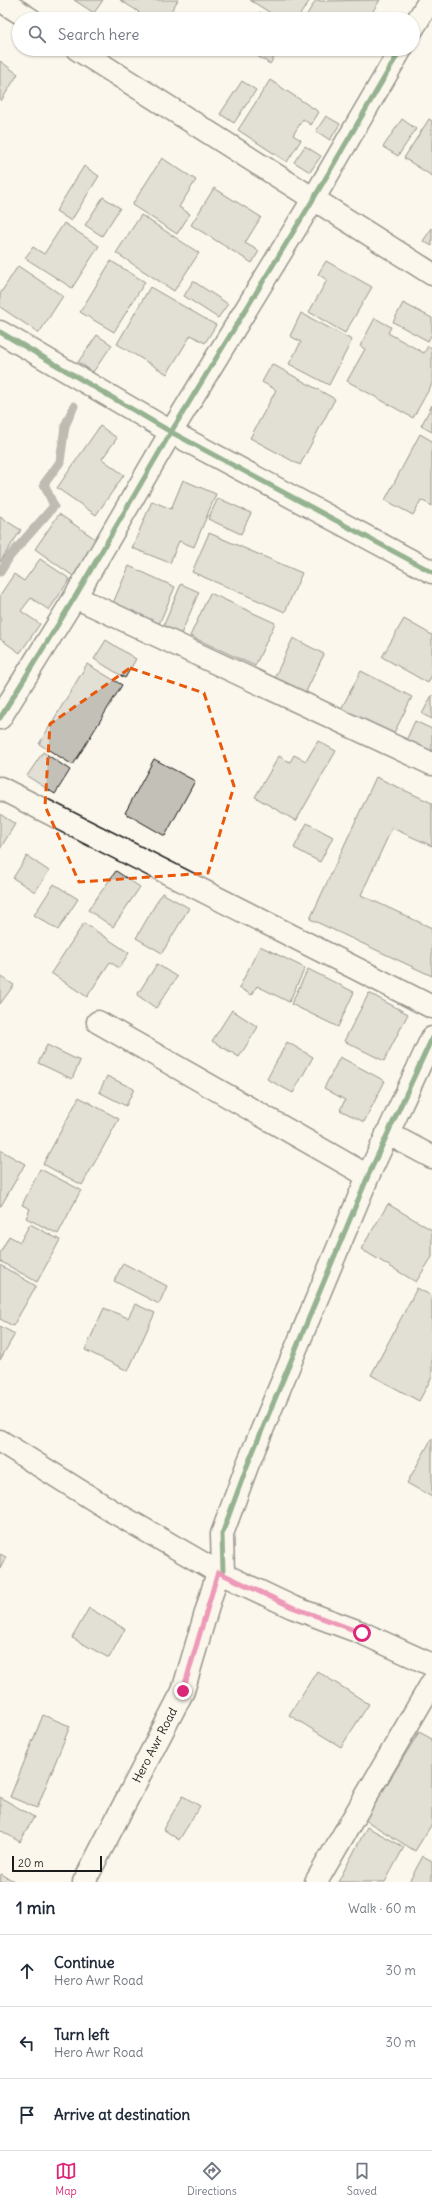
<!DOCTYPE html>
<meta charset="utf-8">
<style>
:root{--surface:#fff;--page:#f6f6f7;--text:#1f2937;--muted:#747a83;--line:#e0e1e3;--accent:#db2777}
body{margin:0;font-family:Delius,sans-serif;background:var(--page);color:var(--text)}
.scale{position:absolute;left:12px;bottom:10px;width:90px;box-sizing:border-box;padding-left:4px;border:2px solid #1c1c1c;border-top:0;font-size:11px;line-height:14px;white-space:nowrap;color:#1c1c1c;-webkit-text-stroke:3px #fbf7ec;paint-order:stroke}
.stop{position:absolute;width:12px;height:12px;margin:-9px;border:3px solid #db2777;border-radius:50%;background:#fff}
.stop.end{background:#db2777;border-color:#fff;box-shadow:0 1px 4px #0008}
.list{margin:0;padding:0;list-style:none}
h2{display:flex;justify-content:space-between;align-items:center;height:52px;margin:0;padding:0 16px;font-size:17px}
h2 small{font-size:13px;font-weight:400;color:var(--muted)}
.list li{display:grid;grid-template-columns:26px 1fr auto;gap:12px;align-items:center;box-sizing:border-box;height:72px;padding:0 16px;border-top:1px solid var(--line)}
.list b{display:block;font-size:15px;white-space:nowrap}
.list p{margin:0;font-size:13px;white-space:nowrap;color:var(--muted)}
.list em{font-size:13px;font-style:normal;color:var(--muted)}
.icon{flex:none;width:22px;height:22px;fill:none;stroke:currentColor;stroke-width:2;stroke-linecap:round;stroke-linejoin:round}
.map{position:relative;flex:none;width:432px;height:1882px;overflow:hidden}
.search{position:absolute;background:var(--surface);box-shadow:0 1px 3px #0004;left:12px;right:12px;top:12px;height:44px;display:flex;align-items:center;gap:10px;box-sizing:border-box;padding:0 14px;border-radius:22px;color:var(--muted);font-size:15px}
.sheet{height:268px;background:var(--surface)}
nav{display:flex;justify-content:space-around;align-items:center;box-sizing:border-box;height:56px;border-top:1px solid var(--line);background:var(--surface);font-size:11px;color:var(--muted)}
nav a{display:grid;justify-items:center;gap:2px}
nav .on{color:var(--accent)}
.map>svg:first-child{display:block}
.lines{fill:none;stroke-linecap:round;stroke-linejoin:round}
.stream{stroke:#74726e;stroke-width:9}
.building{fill:#c3c0b8;stroke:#1c1c1c}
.minor-casing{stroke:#1c1c1c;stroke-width:25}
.major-casing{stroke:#1c1c1c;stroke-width:25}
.minor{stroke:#fbf7ec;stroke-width:22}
.major{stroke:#fbf7ec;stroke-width:22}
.cycleway-casing{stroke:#fbf7ec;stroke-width:8}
.cycleway{stroke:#1b5e20;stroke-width:5}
.route{stroke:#db2777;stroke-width:5}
.marked{fill:none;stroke:#e8590c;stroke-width:3;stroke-dasharray:8 5;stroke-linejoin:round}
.labels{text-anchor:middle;stroke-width:3;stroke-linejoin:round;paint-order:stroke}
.street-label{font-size:12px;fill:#1c1c1c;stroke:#fbf7ec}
</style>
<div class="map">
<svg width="432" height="1882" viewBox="0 0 432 1882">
<rect width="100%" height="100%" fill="#fbf7ec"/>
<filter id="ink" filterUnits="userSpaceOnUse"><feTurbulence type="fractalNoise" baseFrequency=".025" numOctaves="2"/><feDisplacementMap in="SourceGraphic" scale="8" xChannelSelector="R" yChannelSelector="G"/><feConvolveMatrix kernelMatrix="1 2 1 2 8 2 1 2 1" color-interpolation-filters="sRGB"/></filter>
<g filter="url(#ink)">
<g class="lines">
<path class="stream" d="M0,572L10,556L54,506L44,484L60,462L65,426L74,406"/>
</g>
<path class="building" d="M74,0H103L94,13Z
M120,0H178L166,19H135L139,12Z
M250,0H310L297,19H280Z
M316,0L321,1L380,0L368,19H304Z
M260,12L271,19H255Z
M246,49H279L270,64Z
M0,61L18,74L1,101L0,100Z
M270,80L319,112L311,125L303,119L293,135L301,140L287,162L238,130Z
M242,81L256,90L234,123L220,114Z
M326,116L340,124L330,140L316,131Z
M402,119L416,129L398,156L383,147Z
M429,119L432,121V176L404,158Z
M305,146L321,156L310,172L294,162Z
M162,158L196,180L179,207L190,214L177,234L132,205Z
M84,166L99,176L71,221L56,211Z
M214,188L261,217L245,243L259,251L252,263L191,225Z
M103,197L120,208L102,236L85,225Z
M141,215L199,253L174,291L116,253Z
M64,223L99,246L72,288L25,258L33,247L44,254Z
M432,228V246L423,241Z
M111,261L145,282L114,332L80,312Z
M326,261L372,287L345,333L309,312L327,280L318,274Z
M18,266L63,296L39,333L0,307V294Z
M193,281L228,304L218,318L184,296Z
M150,287L216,325L205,343L191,335L167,374L117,344Z
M403,303L432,318V334L428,341L393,322Z
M301,313L352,340L329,385L289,364L301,342L290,336Z
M375,318L391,327L388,333L424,353L428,346L432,348V384L413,418L347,381L365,349L360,346Z
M97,335L112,345L93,372L78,362Z
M272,364L335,399L300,465L250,438L276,390L262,382Z
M432,405V432L421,426Z
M100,426L117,438L102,459L124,475L96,515L57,488Z
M420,434L432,441V506L421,500L413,515L385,500Z
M183,480L216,494L194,547L179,541L170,563L132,548L152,501L171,509Z
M218,498L251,513L241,534L208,519Z
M59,514L97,540L73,576L35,549Z
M0,517L21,530L0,562Z
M209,533L302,573L285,612L192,572Z
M40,559L70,579L49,610L31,598L21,611L40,624L20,653L0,639V595L14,574L24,581Z
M129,566L175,587L159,624L113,603Z
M181,584L199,592L181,634L163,627Z
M210,593L275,623L255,666L190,636Z
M404,619L432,635V675L428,683L382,657Z
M293,638L324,654L304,696L273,681Z
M106,640L136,659L125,678L94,659Z
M87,664L122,685L73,765L39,744Z
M361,671L412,697L392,737L340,711Z
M432,695V719L422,714Z
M415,721L432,729V758L404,745Z
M318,741L336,751L296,821L255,797L279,756L290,762L294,755L306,761Z
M43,752L70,770L55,794L27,776Z
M154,759L195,781L165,836L125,813Z
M376,777L432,803V846L392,828L361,895L432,928V976L310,919Z
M0,814L15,824L0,849Z
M307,823L333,837L320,862L294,848Z
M27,856L49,871L35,892L13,878Z
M116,871L140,887L113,927L88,910Z
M54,884L78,899L58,930L34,915Z
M162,893L189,908L162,953L136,938Z
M84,923L129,953L119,968L110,962L87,997L51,973Z
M260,946L305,968L289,1002L257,986L252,995L239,988Z
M157,964L177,977L156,1008L137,995Z
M308,969L354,992L338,1027L291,1004Z
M2,977L14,985L0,1004V979Z
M369,993L408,1014L384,1061L344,1041Z
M232,1010L258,1027L239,1057L212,1041Z
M287,1042L313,1057L293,1093L267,1079Z
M47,1045L80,1061L72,1079L38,1063Z
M340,1057L385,1081L364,1122L340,1110L345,1100L324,1088Z
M107,1076L134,1089L126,1106L99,1092Z
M79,1097L119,1119L82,1185L43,1164Z
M0,1150L25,1164L1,1206H0Z
M40,1169L81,1190L58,1234L26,1218L30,1209L22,1205Z
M388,1204L432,1230V1257L416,1282L361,1249Z
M30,1224L60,1240L37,1282L0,1261V1253L9,1236L20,1242Z
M123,1263L167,1286L159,1304L114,1281Z
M0,1265L36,1286L13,1326L0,1319Z
M417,1288L432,1296V1377L419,1401L371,1375Z
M135,1304L155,1313L128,1371L85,1350L104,1308L128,1318Z
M0,1326L15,1334L0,1360Z
M432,1438V1497L407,1483Z
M0,1554L6,1557L0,1569Z
M89,1608L125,1629L109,1658L72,1638Z
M317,1671L369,1704L341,1747L289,1715Z
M43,1715L70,1726L37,1808L10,1797Z
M419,1732L432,1739V1824L415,1851L365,1820Z
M183,1796L200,1806L179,1840L163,1829Z
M0,1797L34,1817L20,1842L0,1830Z
M367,1827L404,1847L385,1882H338Z
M423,1856L432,1861V1882H409Z
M1,1874L16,1882H0Z"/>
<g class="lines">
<defs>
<path id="minor" d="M0,0L30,19
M413,28L430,0
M77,49L432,274
M0,332L171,432L432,572
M75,597L432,764
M0,718L75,597L171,432L314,198L401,49
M0,788L432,1007
M98,1022L368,1176
M387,1133L432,1157
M223,1573L222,1534L247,1466L368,1176L432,1038
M316,1882L432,1683"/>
<g id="major">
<path d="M0,1441L112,1511L218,1572L292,1607L362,1633L432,1665"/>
<path id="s1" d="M84,1882L183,1691L218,1572"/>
</g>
</defs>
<use href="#minor" class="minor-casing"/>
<use href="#major" class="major-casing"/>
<use href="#minor" class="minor"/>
<use href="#major" class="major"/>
<defs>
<path id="cycleway" d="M0,332L171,432L432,572
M0,718L75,597L171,432L314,198L401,49
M223,1573L222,1534L247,1466L368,1176L432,1038"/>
</defs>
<use href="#cycleway" class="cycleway-casing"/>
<use href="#cycleway" class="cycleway"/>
</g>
</g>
<g class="lines" filter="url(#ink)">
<path class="route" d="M183,1691L218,1572L292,1607L362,1633"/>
</g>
<path d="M0 0H432V1882H0ZM130,668L204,693L234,786L208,873L79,882L45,806L50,724Z" fill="#fbf7ec" fill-opacity=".55" fill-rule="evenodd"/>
<path class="marked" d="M130,668L204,693L234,786L208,873L79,882L45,806L50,724Z"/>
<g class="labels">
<g class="street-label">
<text dy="4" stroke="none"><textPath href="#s1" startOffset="154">Hero Awr Road</textPath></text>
</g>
</g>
</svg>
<div class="scale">20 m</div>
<div class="stop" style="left:362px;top:1633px"></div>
<div class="stop end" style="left:183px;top:1691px"></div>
<div class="search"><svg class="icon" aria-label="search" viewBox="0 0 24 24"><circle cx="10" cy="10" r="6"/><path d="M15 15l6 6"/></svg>Search here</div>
</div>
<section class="sheet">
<h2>1 min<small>Walk · 60 m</small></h2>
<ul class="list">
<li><svg class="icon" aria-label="ahead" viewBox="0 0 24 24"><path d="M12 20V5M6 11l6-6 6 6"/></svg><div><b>Continue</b><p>Hero Awr Road</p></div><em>30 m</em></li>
<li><svg class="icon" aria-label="left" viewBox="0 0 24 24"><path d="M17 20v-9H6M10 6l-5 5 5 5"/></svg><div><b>Turn left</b><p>Hero Awr Road</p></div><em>30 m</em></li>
<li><svg class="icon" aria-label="arrive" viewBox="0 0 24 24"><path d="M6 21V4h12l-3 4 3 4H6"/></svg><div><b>Arrive at destination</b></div></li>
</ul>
</section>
<nav>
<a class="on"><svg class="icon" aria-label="map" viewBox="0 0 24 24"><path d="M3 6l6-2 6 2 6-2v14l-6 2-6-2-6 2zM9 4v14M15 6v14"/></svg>Map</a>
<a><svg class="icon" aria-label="directions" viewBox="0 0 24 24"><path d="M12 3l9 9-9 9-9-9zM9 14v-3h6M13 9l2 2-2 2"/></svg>Directions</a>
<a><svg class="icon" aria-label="saved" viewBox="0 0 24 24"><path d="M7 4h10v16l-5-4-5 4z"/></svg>Saved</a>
</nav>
